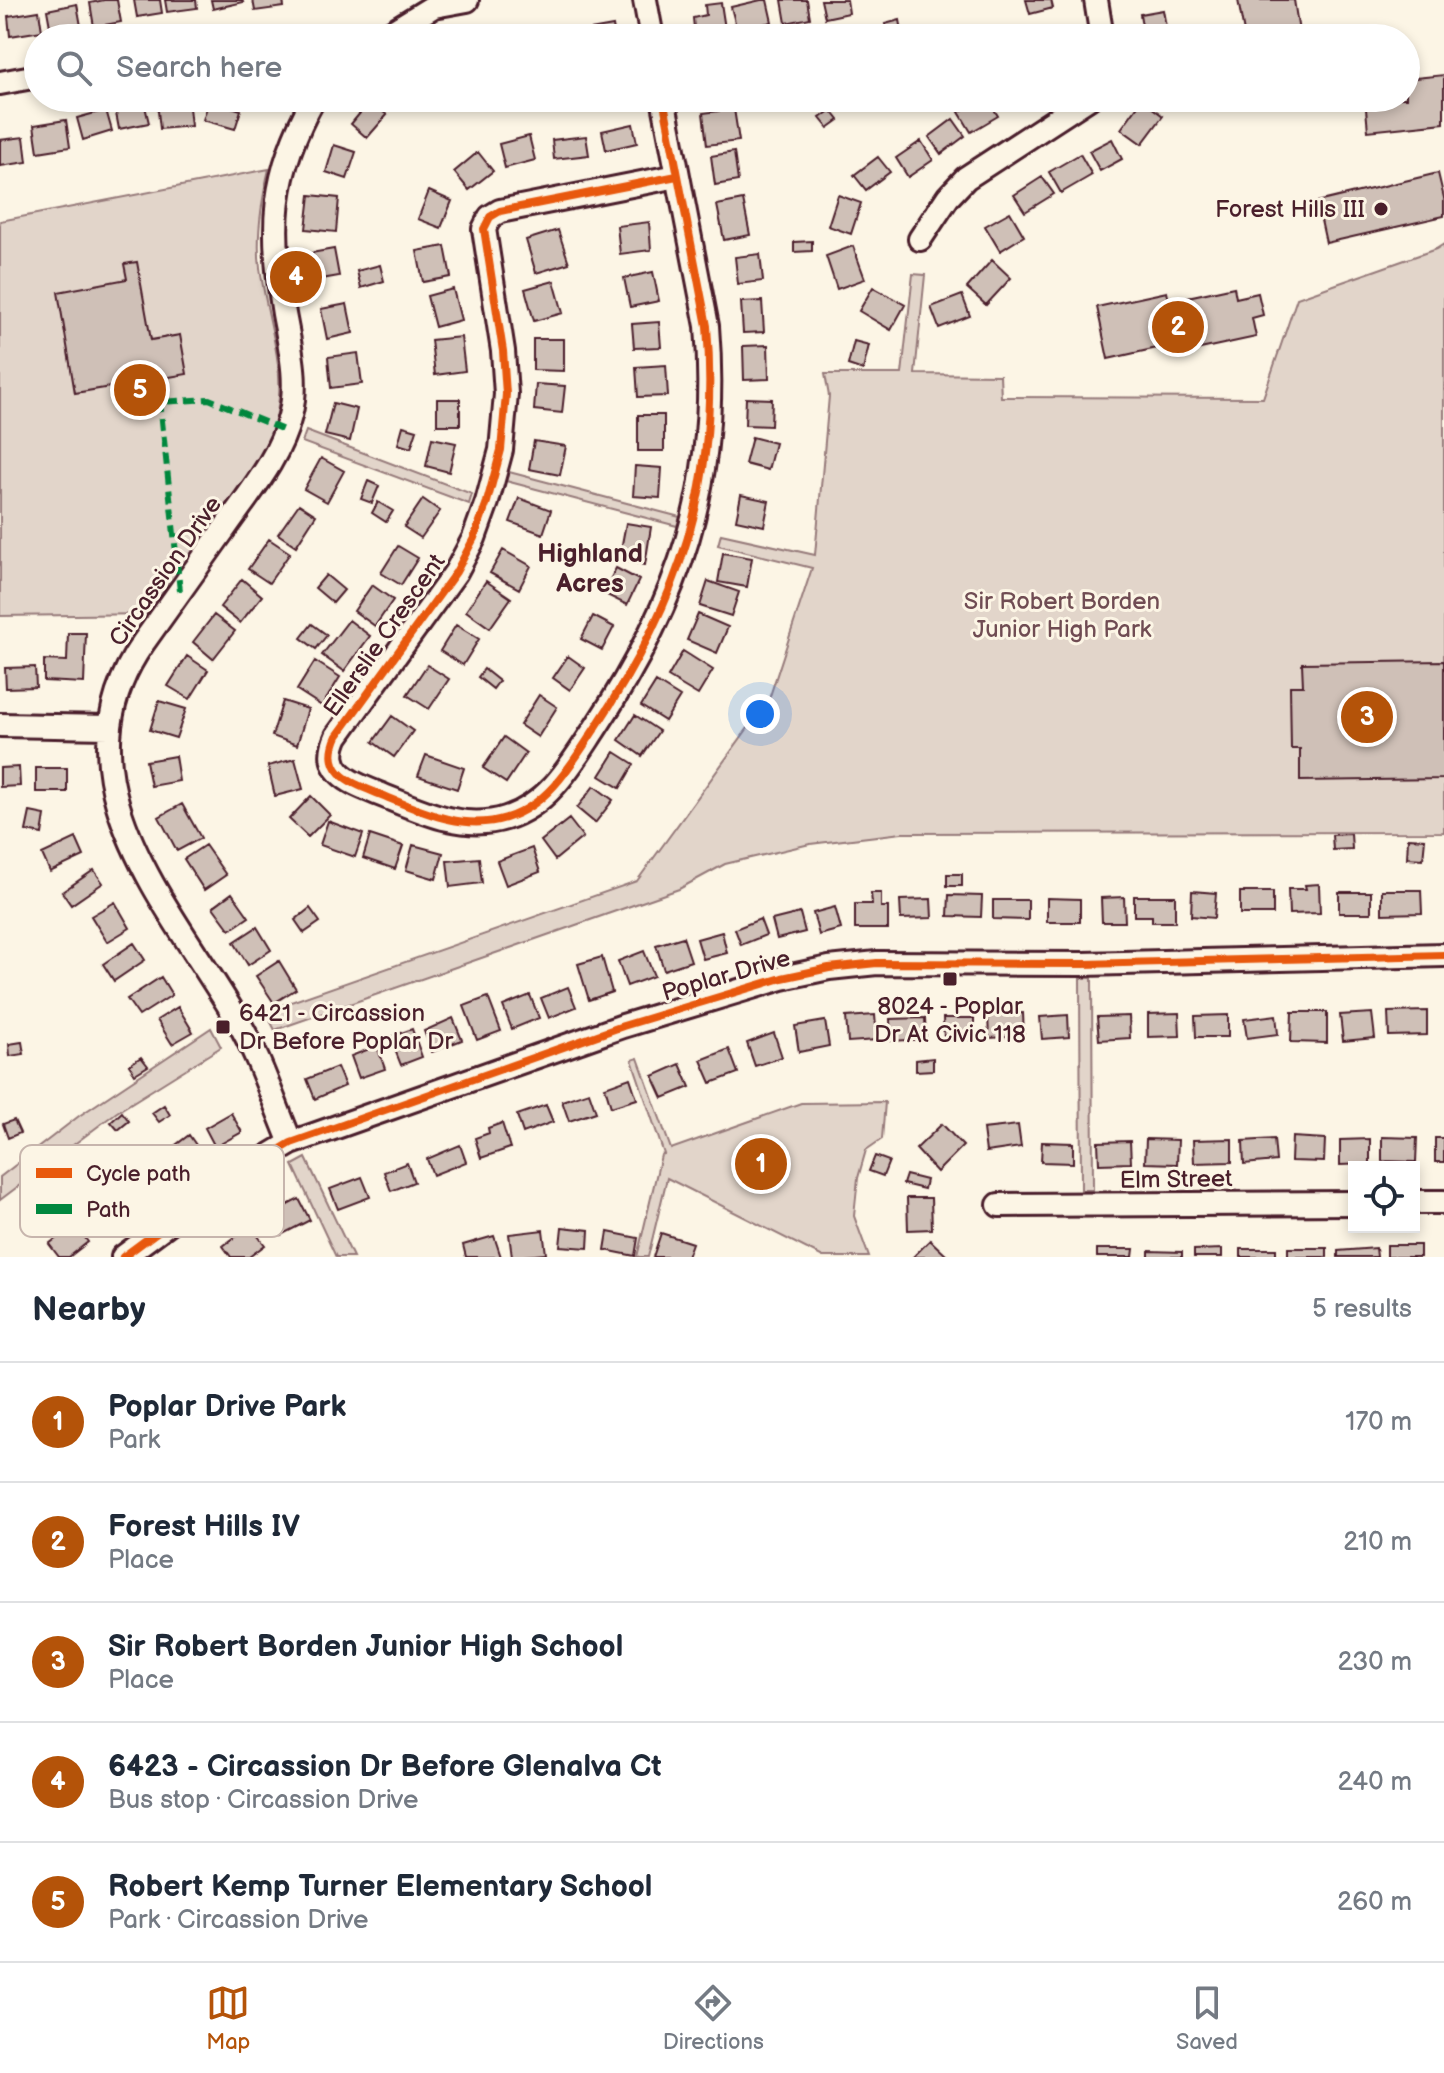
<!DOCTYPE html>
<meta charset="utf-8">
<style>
:root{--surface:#fff;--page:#f2f2f3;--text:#1f2937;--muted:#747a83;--line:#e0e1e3;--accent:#b45309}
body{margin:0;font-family:"Balsamiq Sans",sans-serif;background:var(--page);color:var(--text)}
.controls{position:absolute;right:24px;bottom:24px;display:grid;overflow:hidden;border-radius:0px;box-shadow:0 4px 12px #0003}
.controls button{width:72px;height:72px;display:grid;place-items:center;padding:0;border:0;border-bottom:2px solid var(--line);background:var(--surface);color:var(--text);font:40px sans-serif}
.you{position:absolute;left:760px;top:714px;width:28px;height:28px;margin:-20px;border:6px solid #fff;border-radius:50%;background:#1a73e8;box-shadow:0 0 0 12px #1a73e833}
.badge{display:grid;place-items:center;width:52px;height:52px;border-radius:50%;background:var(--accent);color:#fff;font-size:26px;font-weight:700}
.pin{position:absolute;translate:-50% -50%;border:4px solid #fff;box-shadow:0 2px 8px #0006}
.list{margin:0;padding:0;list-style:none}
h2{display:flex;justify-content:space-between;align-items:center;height:104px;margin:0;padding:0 32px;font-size:34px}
h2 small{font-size:26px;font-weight:400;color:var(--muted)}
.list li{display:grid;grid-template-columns:52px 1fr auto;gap:24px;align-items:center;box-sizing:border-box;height:120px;padding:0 32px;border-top:2px solid var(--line)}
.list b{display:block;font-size:30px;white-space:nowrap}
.list p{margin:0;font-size:26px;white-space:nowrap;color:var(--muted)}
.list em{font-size:26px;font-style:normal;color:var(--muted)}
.icon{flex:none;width:44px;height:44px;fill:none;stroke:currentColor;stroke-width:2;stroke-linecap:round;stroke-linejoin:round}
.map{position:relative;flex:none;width:1444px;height:1257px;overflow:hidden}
.search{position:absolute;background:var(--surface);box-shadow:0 4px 12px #0003;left:24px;right:24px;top:24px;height:88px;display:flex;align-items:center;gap:20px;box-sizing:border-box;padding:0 28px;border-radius:44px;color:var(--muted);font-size:30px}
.sheet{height:704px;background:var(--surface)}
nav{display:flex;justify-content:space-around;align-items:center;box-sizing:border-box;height:112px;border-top:2px solid var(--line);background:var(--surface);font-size:22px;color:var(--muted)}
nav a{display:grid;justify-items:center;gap:4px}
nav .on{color:var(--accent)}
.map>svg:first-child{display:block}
.green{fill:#e2d5ca;stroke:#967a7a;stroke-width:2}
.building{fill:#cfc0b7;stroke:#4a1f2b;stroke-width:2}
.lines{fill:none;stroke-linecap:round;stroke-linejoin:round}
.minor-casing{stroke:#4a1f2b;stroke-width:28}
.minor{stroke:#fcf5e5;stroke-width:22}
.quiet{stroke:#00873e;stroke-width:6;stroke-dasharray:12 6;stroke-linecap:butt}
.cycleway-casing{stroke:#fcf5e5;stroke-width:13}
.cycleway{stroke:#e8590c;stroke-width:8}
.poi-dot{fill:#4a1f2b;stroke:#fcf5e5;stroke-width:3}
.labels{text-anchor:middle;stroke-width:6;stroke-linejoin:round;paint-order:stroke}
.poi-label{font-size:24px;fill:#4a1f2b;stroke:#fcf5e5;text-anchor:end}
.street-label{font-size:24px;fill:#4a1f2b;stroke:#fcf5e5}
.park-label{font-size:24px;fill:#704c53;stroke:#fcf5e5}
.neighbourhood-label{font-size:26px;font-weight:bold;fill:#4a1f2b;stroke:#fcf5e5}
.key{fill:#fcf5e5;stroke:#c7b5ad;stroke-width:2}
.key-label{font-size:22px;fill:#4a1f2b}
</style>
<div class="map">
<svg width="1444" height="1257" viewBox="0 0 1444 1257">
<rect width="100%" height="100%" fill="#fcf5e5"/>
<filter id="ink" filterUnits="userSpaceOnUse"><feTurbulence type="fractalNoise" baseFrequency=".0125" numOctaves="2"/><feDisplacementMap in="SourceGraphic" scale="16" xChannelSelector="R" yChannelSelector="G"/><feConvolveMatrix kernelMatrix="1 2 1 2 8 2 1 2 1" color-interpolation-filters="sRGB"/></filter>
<g filter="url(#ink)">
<path class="green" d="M269,169C262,199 256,236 260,268C271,345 299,392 257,466L151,614L0,616V221Z
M1444,244V832L902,833L810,844L725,864L679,889L275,1030L265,1011L637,881L769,699L812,568L718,545L721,534L815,555L829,396L825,374H902L913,274L925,275L915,374L1000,375L1001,397L1263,398L1297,298L1436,249Z
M306,431L472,494L469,504L302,442Z
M509,472L680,517L677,526L506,481Z
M1080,978H1092L1093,1190H1081Z
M211,1028L221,1047L117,1112L0,1200V1177L79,1116Z
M638,1058L671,1149L801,1103L885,1102L882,1139L866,1150L858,1178L854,1216L869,1257H823L667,1178L648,1257H637L661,1155L664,1154L632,1060Z
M306,1158L353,1257H336L293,1165Z"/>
<path class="building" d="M104,0H117L121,22L94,27L90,3Z
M134,0H160L162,13L137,17Z
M165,0H196L197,8L167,12Z
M211,0H242L243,2L213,9Z
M253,0H283L284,7L255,11Z
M761,0H767L772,22L737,30L731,7Z
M782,0H807L810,18L786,23Z
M821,0H847L849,13L825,18Z
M1026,0H1051L1053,8L1030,14Z
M1238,0H1294L1300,38H1245Z
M721,3L726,35L695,38L693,18L706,15L705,5Z
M77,4L81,26L51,32L47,10Z
M1163,10L1168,38H1144L1140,14Z
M39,11L42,31L10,36L8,16Z
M900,20L903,36L888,38L885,24Z
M613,26L615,38H580L579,32Z
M1444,75V123L1368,131L1365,98H1406V79Z
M188,98L191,126L160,129L157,102Z
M699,98H726V103L700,107Z
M983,98H987L998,116L971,132L959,112Z
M209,100L241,110L235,129L203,120Z
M1142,100L1163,116L1142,144L1121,129Z
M370,101L387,115L367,138L351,124Z
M144,102L149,123L119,129L115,108Z
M734,109L739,141L707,145L703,113Z
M106,110L112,131L83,140L77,118Z
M831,110L839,120L828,128L820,118Z
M953,119L965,136L941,154L929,137Z
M66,120L70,147L38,152L34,125Z
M633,124L637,143L606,150L602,131Z
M529,136L535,160L505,168L499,144Z
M586,136L589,155L554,159L552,140Z
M24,137L27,162L0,166V140Z
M1112,139L1122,159L1100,171L1089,151Z
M921,141L933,160L908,177L896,158Z
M334,145L356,152L347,179L326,172Z
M478,152L493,171L469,190L454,172Z
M734,152L738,181L715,185L711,156Z
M1080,154L1092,175L1061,193L1049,172Z
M878,157L890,172L866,190L854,175Z
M1438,173L1444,198V216L1326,243L1317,202Z
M1042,177L1054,194L1025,212L1014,195Z
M429,191L452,201L441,228L418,219Z
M310,195L339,198L336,232L306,229Z
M838,195L861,203L851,234L828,226Z
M743,200L750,235L724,240L717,205Z
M1010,212L1024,236L1000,251L985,226Z
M649,222L651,250L620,254L617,226Z
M558,230L569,263L536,273L526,240Z
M812,241V251L794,252V242Z
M445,246L451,277L423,282L417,251Z
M853,246L865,279L837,289L826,256Z
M334,249L339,276L316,280L311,253Z
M760,254L763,281L738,284L735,257Z
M992,260L1011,278L986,305L967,288Z
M137,262L151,340L180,335L187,374L75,393L58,292L127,279L124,264Z
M380,265L384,281L361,288L357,271Z
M653,272L659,301L630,307L624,278Z
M554,281L563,313L534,321L525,289Z
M873,287L905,305L891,330L859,311Z
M1234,287L1236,298L1258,293L1263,315L1252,318L1256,337L1177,354L1175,344L1108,359L1097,307L1167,292L1169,301Z
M453,289L461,320L435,327L427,296Z
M962,295L970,316L939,328L931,307Z
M762,301L764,332L743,333L741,302Z
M347,304L353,333L327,339L321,309Z
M659,322L661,347L634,348L632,324Z
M461,337L465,371L435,375L431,340Z
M533,339H564V371L533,370Z
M854,341L869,345L863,370L848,365Z
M768,345L769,379L744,380L743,346Z
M358,353L362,384L331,388L328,357Z
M666,365L668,396L638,397L636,367Z
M536,384L565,386L562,413L534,410Z
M746,398L772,399L771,426L745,425Z
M437,399H460V425H437Z
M333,403L357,409L350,441L325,435Z
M638,415H664V451H638Z
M403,426L417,430L411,448L398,444Z
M752,437L775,443L768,470L745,464Z
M432,438L456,443L449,472L426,466Z
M534,441L566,446L560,475L529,469Z
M321,458L344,471L327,502L304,489Z
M635,466L662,468L660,498L633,496Z
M368,481L379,486L372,503L361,499Z
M741,495L769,501L764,526L736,520Z
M519,498L551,510L543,534L510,522Z
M423,499L440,511L421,538L404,527Z
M378,502L393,511L386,522L372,513Z
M299,504L316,515L296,546L278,534Z
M626,523L651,527L645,565L619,560Z
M269,539L290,553L269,583L248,569Z
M398,546L418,558L401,585L381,573Z
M503,550L531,566L519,589L490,573Z
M723,553L752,558L747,587L718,582Z
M616,568L639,580L627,605L603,593Z
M326,575L344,590L333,603L315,588Z
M242,579L262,596L240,623L220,607Z
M486,581L511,598L490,628L466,611Z
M708,581L739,592L731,616L700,606Z
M372,585L393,600L375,626L354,611Z
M698,614L728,627L717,653L687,640Z
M214,615L235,631L213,659L193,642Z
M593,616L614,627L602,650L581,639Z
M349,620L370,636L344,671L322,655Z
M312,624L327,635L316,649L301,638Z
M456,625L479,639L463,665L440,651Z
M68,633H86L84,683L44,681V660L67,661Z
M683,651L713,670L698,695L668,677Z
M187,656L208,670L190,699L168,686Z
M568,656L585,668L570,690L553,678Z
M315,661L340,677L322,706L297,690Z
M1444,661V779L1300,781V749H1291L1290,686H1303L1302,663Z
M427,665L449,679L429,709L407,695Z
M35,667L36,687L6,688L5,668Z
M484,669L499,681L493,689L478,677Z
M656,682L680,697L665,721L641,706Z
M539,695L557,707L538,737L520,725Z
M159,701L186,709L176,738L150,730Z
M283,701L308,709L297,745L272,736Z
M635,715L659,731L642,756L619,740Z
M392,716L413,731L394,757L373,742Z
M504,737L526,753L506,783L483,768Z
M615,752L634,764L620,788L600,776Z
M426,755L464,768L457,789L418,776Z
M175,756L179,781L151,786L146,761Z
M295,759L303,789L275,796L268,766Z
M19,767L20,786L0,787V768Z
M36,768H67V792H36Z
M594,786L613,800L595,823L577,808Z
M311,796L330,815L308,837L289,819Z
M182,804L201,838L177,851L159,817Z
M30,812L45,815L42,834L26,831Z
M569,819L583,837L555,860L541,841Z
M328,821L363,834L355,857L320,845Z
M1351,834L1352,849L1333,850L1332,835Z
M370,835L403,846L395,869L363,858Z
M76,838L84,856L50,872L42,854Z
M1408,838L1425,839L1423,859L1407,858Z
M205,845L226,875L204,890L184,859Z
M413,845L443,853L436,879L406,870Z
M532,848L540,872L506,885L497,861Z
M479,858L482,883L450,887L447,861Z
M94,870L103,883L71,905L62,892Z
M947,874H962V886H947Z
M1319,884L1320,913L1289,914L1288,889H1306L1305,885Z
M1382,890H1421L1422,913L1382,914Z
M1192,891L1216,893L1214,918L1191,916Z
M1240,892H1273V914H1240Z
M1339,892H1371V913H1339Z
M232,893L249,917L230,930L213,907Z
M871,893H881V907H888V929H855V904H872Z
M949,895L982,896L981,917L948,916Z
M1134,896H1175V922H1152V916H1134Z
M1124,897L1125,922H1102L1101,898Z
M1047,898L1080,899V922H1047Z
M931,899L932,918L901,919L900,900Z
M993,900H1028V920L993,919Z
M115,902L130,928L107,942L91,916Z
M835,907L841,929L819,935L813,913Z
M310,908L320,922L304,933L295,920Z
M800,913L805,932L777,939L772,920Z
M760,919L766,935L741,945L735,929Z
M257,927L271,950L248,965L234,942Z
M722,932L727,953L703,959L697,939Z
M683,937L691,961L664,970L656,945Z
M134,943L145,960L114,981L103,964Z
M644,951L654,976L627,986L618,961Z
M602,957L612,992L589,1000L578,964Z
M279,961L296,989L274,1003L256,976Z
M161,977L172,995L139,1016L127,999Z
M568,987L576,1007L549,1018L541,998Z
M530,995L539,1018L512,1029L503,1006Z
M488,997L501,1031L477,1040L464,1006Z
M178,1007L193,1032L172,1044L157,1020Z
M1427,1011V1035L1389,1036L1388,1012Z
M1292,1012H1327V1043L1291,1042Z
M1023,1013L1024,1036L989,1038L988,1015Z
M1179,1013L1180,1036L1148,1037V1014Z
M1372,1013L1375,1038L1343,1041L1340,1015Z
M875,1015L877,1040L848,1042L846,1017Z
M1068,1015L1069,1037L1042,1039L1040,1017Z
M1228,1015V1037H1196L1195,1016Z
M1276,1015L1278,1034L1247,1038L1244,1019Z
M1129,1016L1130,1038L1099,1040L1097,1017Z
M453,1018L462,1040L432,1052L424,1031Z
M925,1018L926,1039L891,1041L890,1019Z
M943,1018H974V1040H944Z
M825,1021L829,1046L799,1052L795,1026Z
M412,1029L422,1057L401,1065L390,1037Z
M774,1033L782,1057L755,1066L747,1043Z
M22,1042L24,1054L10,1056L9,1044Z
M377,1046L385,1069L359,1078L351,1056Z
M729,1049L738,1073L711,1083L701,1060Z
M141,1057L148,1066L135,1074L129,1065Z
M933,1058V1070L916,1071V1060Z
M680,1064L690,1087L663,1098L653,1076Z
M337,1067L345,1086L315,1099L307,1079Z
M630,1078L637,1099L611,1107L605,1087Z
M589,1092L596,1112L569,1121L562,1101Z
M164,1105L170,1115L159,1122L152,1113Z
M546,1105L553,1122L523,1133L517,1115Z
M122,1112L129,1121L118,1130L111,1122Z
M231,1113L242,1132L215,1147L205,1128Z
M14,1120L20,1133L8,1138L3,1124Z
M502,1123L510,1148L481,1158L475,1138L489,1133L488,1128Z
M942,1124L963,1146L937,1172L916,1149Z
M1018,1125L1021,1147L986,1152L983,1129Z
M189,1135L203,1155L175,1176L160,1157Z
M1292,1137L1325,1139L1324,1162L1291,1161Z
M1382,1137L1417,1138L1416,1162L1382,1161Z
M1435,1138H1444V1162H1435Z
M1146,1139L1178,1140L1177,1164L1145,1163Z
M1232,1139V1162L1194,1163L1193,1140Z
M1274,1139L1276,1161L1244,1164L1243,1141Z
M1370,1139V1164L1340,1165V1140Z
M1130,1141L1131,1163L1099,1164L1098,1142Z
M1042,1142L1073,1143V1163L1041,1162Z
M460,1145L466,1162L433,1175L427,1159Z
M875,1156L889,1161L883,1176L869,1171Z
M407,1163L414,1182L391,1191L384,1172Z
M906,1175L926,1180L924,1189L903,1184Z
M362,1177L370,1197L338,1209L330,1189Z
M907,1198H931L932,1229L908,1230Z
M299,1199L310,1220L281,1235L270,1214Z
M75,1224L88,1242L69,1257H59L49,1244Z
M250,1226L265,1245L249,1257H231L223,1246Z
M562,1227L589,1230L588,1248L560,1246Z
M543,1230L546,1254L512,1257L509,1234Z
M608,1232L638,1238L635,1256L605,1250Z
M661,1233L692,1243L687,1257H653Z
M494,1236L501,1257H466L463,1245Z
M930,1240L948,1257H913Z
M1387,1245H1420V1257H1387Z
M1288,1248H1327V1257H1288Z
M1376,1248L1377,1257H1338V1251Z
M1097,1249H1134L1133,1257H1097Z
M1222,1249V1257H1194V1250Z
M1241,1249H1276V1257H1241Z
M1149,1251L1182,1252V1257H1149Z"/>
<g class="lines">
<defs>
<path id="minor" d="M645,0L652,38
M1096,0L1102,38
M382,38L434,6L467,0
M0,83L38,76
M663,98L707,326C720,484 680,600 594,730C571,765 548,805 506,818C462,832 419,810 379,794C352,783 320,773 337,736L456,572L474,538L487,502L501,450L506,394L503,351L484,229L490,217L500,211L677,176
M920,239L948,197L966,178L1089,98
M0,725L109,727
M291,1143C274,1103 260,1058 238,1021C172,907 49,778 143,643C171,604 199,564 227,525C251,491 280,457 290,416C299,382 290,347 284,314C270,228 271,175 314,98
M1414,1202H1444
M999,1205L1354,1203
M123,1257L219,1186L291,1143L623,1026L782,978L829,968L877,963L1084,964L1444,955"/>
</defs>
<use href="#minor" class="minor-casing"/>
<use href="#minor" class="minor"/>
<path class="quiet" d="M180,591L160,402L209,399L286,431"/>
<defs>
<path id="cycleway" d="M663,98L707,326C720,484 680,600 594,730C571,765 548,805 506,818C462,832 419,810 379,794C352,783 320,773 337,736L456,572L474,538L487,502L501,450L506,394L503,351L484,229L490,217L500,211L677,176
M123,1257L219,1186L291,1143L623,1026L782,978L829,968L877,963L1084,964L1444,955"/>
</defs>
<use href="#cycleway" class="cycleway-casing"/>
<use href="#cycleway" class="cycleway"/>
</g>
</g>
<g class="poi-dot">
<circle cx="1381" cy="209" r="8"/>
<rect x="942" y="971" width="16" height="16" rx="4"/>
<rect x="215" y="1019" width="16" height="16" rx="4"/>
</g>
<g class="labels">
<g class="poi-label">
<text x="1365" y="217">Forest Hills III</text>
<text x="950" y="1014" text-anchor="middle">8024 - Poplar<tspan x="950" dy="28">Dr At Civic 118</tspan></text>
<text x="239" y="1021" text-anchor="start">6421 - Circassion<tspan x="239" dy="28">Dr Before Poplar Dr</tspan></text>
</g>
<g class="street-label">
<text transform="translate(165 571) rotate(-55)" y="8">Circassion Drive</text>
<text transform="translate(384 635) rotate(-55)" y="8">Ellerslie Crescent</text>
<text transform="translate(726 975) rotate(-16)" y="8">Poplar Drive</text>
<text transform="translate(1176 1179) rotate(-1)" y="8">Elm Street</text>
</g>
<g class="park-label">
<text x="1062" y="609">Sir Robert Borden<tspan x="1062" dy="28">Junior High Park</tspan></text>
</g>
<g class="neighbourhood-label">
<text x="590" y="562">Highland<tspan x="590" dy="30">Acres</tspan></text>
</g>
</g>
<rect x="20" y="1145" width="264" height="92" rx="12" class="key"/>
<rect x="36" y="1168" width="36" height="10" fill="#e8590c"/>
<rect x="36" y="1204" width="36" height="10" fill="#00873e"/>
<g class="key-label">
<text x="86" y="1181">Cycle path</text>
<text x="86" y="1217">Path</text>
</g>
</svg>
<div class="controls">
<button><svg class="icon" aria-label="locate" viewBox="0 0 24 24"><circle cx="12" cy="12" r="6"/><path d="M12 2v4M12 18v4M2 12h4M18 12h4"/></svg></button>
</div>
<div class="you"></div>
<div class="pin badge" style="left:761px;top:1164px">1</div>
<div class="pin badge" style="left:1178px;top:327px">2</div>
<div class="pin badge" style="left:1367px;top:717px">3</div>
<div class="pin badge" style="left:296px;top:277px">4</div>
<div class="pin badge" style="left:140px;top:390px">5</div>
<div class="search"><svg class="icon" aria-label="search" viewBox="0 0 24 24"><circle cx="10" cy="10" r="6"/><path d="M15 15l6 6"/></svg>Search here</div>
</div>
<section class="sheet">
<h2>Nearby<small>5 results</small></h2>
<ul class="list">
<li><span class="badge">1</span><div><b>Poplar Drive Park</b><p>Park</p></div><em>170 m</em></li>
<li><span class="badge">2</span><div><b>Forest Hills IV</b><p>Place</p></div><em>210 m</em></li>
<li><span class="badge">3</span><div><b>Sir Robert Borden Junior High School</b><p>Place</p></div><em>230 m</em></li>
<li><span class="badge">4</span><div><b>6423 - Circassion Dr Before Glenalva Ct</b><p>Bus stop · Circassion Drive</p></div><em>240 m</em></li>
<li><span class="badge">5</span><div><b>Robert Kemp Turner Elementary School</b><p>Park · Circassion Drive</p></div><em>260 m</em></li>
</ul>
</section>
<nav>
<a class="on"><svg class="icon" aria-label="map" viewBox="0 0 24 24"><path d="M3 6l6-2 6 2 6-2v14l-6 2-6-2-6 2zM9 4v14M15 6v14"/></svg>Map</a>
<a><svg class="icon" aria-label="directions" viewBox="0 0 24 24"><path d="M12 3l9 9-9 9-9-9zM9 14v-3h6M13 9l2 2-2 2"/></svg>Directions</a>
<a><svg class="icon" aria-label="saved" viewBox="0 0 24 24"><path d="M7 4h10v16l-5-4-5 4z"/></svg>Saved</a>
</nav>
